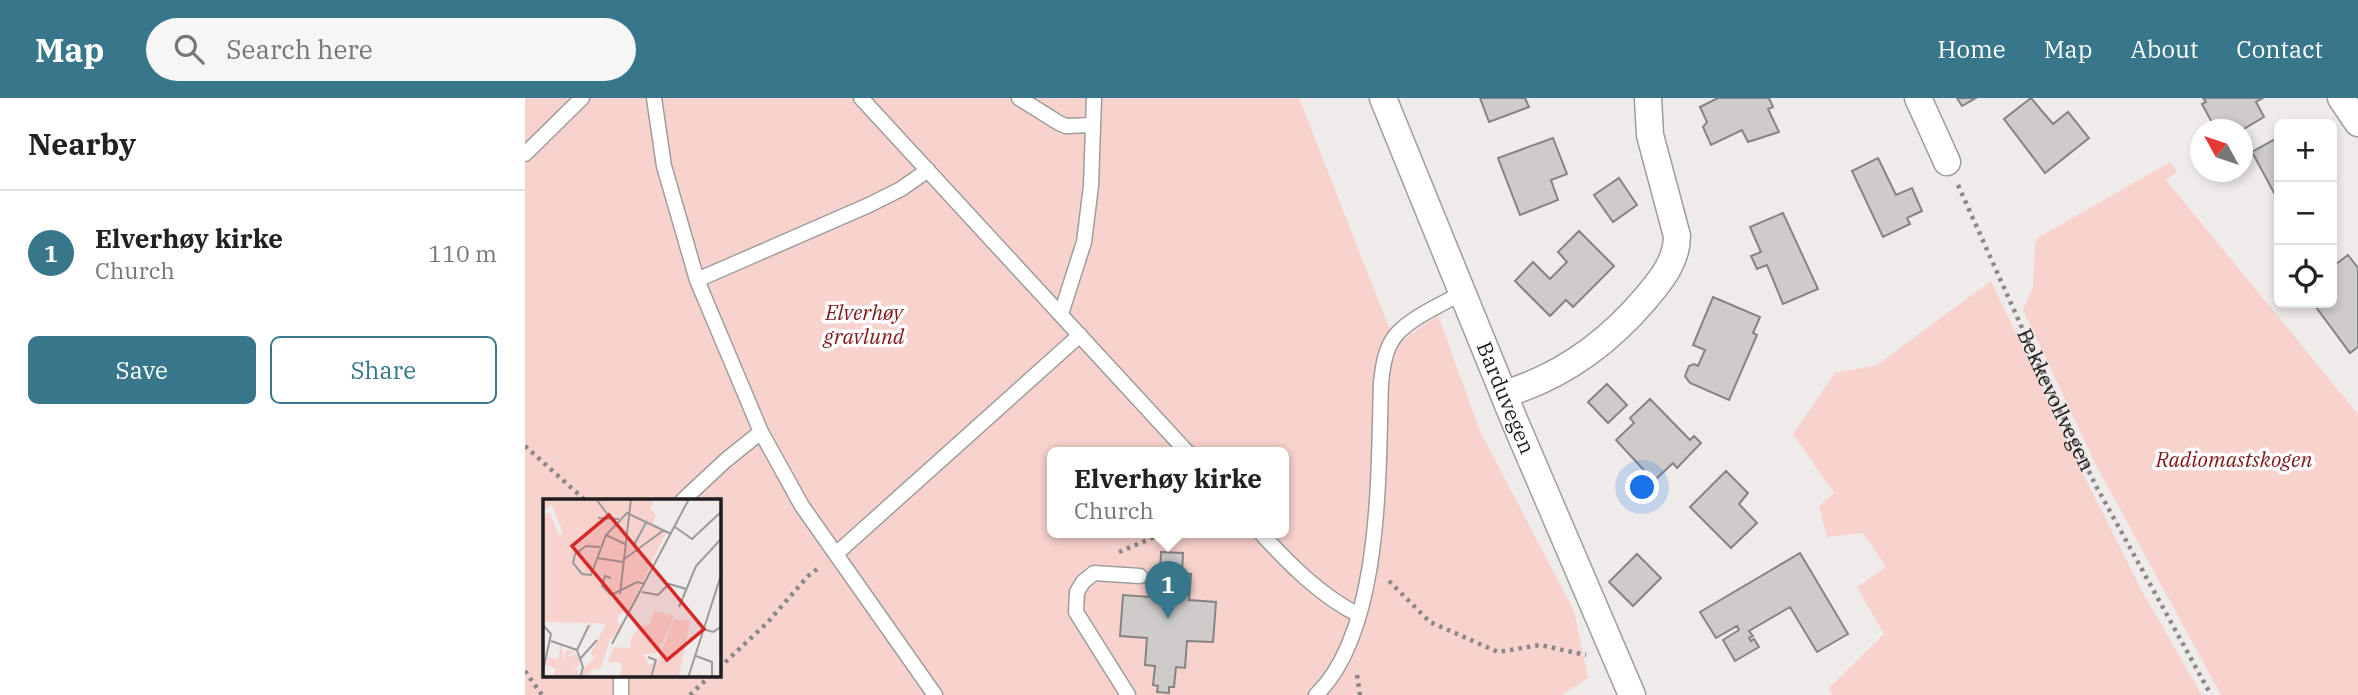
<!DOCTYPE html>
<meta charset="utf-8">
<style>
:root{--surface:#fff;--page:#f6f6f6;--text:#222;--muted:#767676;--line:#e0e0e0;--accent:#37768b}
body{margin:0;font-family:"IBM Plex Serif",serif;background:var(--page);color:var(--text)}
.controls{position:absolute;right:21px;top:21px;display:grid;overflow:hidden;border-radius:10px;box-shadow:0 4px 10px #0003}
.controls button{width:63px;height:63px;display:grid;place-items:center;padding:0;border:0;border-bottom:2px solid var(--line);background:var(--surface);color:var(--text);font:35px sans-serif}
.compass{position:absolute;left:1665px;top:21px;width:63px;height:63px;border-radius:50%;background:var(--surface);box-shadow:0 4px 10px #0003;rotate:310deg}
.you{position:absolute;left:1118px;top:390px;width:24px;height:24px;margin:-18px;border:5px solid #fff;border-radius:50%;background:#1a73e8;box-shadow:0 0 0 10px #1a73e833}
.badge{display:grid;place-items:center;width:46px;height:46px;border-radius:50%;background:var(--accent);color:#fff;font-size:23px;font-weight:700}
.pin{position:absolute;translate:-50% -58px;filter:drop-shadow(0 2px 4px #0008)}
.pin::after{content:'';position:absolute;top:37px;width:24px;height:21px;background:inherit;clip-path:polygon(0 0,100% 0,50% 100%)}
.popup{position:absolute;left:522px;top:349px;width:242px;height:91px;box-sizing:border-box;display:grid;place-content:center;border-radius:10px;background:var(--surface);filter:drop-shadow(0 2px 5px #0005);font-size:23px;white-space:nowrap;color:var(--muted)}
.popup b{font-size:26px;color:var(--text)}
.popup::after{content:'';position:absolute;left:50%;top:100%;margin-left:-14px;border:14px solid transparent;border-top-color:var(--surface)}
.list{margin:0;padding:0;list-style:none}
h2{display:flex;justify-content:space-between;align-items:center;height:91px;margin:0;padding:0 28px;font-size:30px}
h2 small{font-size:23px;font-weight:400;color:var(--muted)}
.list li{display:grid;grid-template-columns:46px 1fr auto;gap:21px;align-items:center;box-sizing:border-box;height:126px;padding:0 28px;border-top:2px solid var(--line)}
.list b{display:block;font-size:26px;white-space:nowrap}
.list p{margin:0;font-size:23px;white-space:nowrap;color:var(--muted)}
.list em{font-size:23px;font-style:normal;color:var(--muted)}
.actions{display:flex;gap:14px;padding:21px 28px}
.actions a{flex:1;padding:16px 0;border:2px solid var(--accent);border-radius:10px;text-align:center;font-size:24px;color:var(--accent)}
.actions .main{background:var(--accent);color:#fff}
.icon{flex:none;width:38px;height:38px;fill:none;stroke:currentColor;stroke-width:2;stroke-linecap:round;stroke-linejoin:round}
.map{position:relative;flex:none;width:1833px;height:597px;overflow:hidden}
header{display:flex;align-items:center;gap:42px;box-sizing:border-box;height:98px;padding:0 35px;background:var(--accent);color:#fff}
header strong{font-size:33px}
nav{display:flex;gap:38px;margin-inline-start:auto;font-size:24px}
.search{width:490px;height:63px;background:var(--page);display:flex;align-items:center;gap:18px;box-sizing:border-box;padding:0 24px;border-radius:38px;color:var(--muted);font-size:26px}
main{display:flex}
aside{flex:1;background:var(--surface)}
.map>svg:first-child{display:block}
.green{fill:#f8d3ce;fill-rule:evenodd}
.building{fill:#cfcbcb;stroke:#868383;stroke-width:2}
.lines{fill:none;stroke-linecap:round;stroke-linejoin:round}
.lane-casing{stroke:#9f9c9c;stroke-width:17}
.street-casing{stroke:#9f9c9c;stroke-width:29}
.path{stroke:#8b8787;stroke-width:4.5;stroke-dasharray:3.5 5;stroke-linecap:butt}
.lane{stroke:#fff;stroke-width:14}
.street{stroke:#fff;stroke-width:26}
.labels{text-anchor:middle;stroke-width:7;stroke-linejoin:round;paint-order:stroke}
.park-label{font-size:21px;font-style:italic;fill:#80181a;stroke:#fff}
.street-label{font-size:21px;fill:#1f1d1d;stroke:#fff}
.inset-road{fill:none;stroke:#9c9999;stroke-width:2}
.view{fill:#d62828;fill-opacity:0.15;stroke:#d62828;stroke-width:3.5}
.inset-edge{fill:none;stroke:#1f1d1d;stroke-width:3.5}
</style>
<header>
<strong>Map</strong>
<div class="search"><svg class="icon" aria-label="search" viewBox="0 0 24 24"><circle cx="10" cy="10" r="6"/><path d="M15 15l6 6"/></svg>Search here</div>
<nav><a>Home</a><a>Map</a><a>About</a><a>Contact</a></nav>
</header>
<main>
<aside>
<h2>Nearby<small></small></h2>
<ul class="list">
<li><span class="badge">1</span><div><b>Elverhøy kirke</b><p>Church</p></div><em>110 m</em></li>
</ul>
<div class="actions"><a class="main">Save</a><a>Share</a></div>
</aside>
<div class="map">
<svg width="1833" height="597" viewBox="0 0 1833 597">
<rect width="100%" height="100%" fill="#efebeb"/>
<path class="green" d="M0,0H774L871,247L913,217L955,333L1049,513L1063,580L1037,597H0ZM528,355H758V435H528ZM19,403H194V578H19Z
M1645,64L1652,74L1641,82L1833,316V597H1696L1572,369L1498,212L1508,189L1510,144L1514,139Z
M1466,183L1554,368L1617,493L1677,597H1307L1304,590L1359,536L1332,489L1361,469L1338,435L1302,439L1294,408L1309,395L1268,336L1310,275L1352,267Z"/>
<path class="building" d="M955,0H1000L1004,9L964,24Z
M1193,0H1244L1248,9L1243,11L1254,34L1223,44L1217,32L1186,47L1178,29L1182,24L1175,9Z
M1432,0H1451L1437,8Z
M1506,0L1528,26L1543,14L1564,40L1520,75L1479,21Z
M1678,0H1738L1731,4L1739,19L1717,32H1691L1677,6L1681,4Z
M1754,39V104L1727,54Z
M1028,40L1042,76L1026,82L1033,102L995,117L973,60Z
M1353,60L1371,97L1387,90L1397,113L1382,120L1385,126L1358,139L1327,73Z
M1094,80L1112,107L1088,124L1069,97Z
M1258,115L1293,191L1258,206L1242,167L1232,171L1226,158L1236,154L1225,129Z
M1054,133L1089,168L1048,209L1041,202L1025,218L990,183L1008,164L1025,181L1042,164L1033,154Z
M1823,157L1833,170V249L1825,255L1788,205H1807V169Z
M1188,199L1235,219L1228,235L1232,237L1204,302L1165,285L1160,278L1164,268L1169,266L1173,268L1180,252L1168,247Z
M1082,286L1102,307L1083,325L1063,304Z
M1125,301L1165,342L1169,338L1176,345L1152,370L1148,365L1129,383L1091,342L1109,325L1105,320Z
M1201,373L1223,395L1214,406L1232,425L1206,450L1165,409Z
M636,454L658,455L657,475L666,476L664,502L691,504L688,544L662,543L660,570L651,569L649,589H644V595L632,594L633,588L628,587L630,568L620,567L622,540L595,538L598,497L625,499L627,473L635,474Z
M1275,455L1323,536L1292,554L1265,509L1224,533L1228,538L1224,540L1226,543L1229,541L1234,549L1210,563L1198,542L1214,532L1212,528L1191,540L1175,514Z
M1112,456L1136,480L1108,508L1084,484Z"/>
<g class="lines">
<defs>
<path id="lane" d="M129,0L139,68L172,182L236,334L277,408L410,597
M336,0L663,355
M494,0L534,25L541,28L567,27
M0,56L57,0
M172,182L344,107L376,91L403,72
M536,216L559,144L566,88L569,0
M157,403L201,362L236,334
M736,435C764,466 797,499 834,517
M312,455L555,237
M96,597V578
M603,597L551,514L552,494L558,484L569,475L615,478
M791,597C858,532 853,373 856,284C858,268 860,250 871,237C885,220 917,206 937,195"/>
<g id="street">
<path id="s2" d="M858,0L990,324L1107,597"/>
<path d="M1393,0L1422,64"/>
<path d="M1816,0L1833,25"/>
<path d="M979,296C1037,279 1082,246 1121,200C1136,182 1152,163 1152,138L1125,37L1123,0"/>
</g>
</defs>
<use href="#lane" class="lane-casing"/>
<use href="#street" class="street-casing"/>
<g class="path">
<path id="s1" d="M1433,87L1524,290L1570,386L1686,597"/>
<path d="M0,348L61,403"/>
<path d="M594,454L639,435"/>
<path d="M864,483L905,524L973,554L1015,547L1061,557"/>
<path d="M194,570L242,525L283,478L295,469"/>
<path d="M0,573L17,597"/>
<path d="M832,577L835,597"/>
<path d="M165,597L185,578"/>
</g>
<use href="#lane" class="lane"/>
<use href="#street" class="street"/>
</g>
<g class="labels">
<g class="park-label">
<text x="339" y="222">Elverhøy<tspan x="339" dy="24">gravlund</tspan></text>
<text x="1709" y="369">Radiomastskogen</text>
</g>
<g class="street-label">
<text dy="7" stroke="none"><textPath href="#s2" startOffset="324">Barduvegen</textPath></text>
<text dy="7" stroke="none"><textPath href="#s1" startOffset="236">Bekkevollvegen</textPath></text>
</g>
</g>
<g transform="translate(18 401)">
<rect width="178" height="178" fill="#efebeb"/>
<path d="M0,0H111L107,10L113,16L110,24L124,32L85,112L76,115L74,122L79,127L66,143L58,169L48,171L44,178H38L41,169L51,159L48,154L63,125L50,124L46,132L47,124L0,123V16L6,13L16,36L20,34L9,6L0,12ZM111,112L131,117L115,154L100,155L106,166L111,164L109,177L131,120L147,122L136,177L77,178L79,164L65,163L71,148L87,149L88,139L97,128L107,125ZM18,143L22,164V152L33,151L23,158L34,155L37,166L29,172L35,171L36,178L11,177L13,169L3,166L5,158L15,160Z" fill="#f8d3ce"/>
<path class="inset-road" d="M53,0L68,20M55,19L76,20M132,28L149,40L179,12M63,36L82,45M57,48L43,47L32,55L30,64L39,75L48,76L63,36L84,14L128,35M94,53L92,44L104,22M54,59L80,63M80,61L121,31M68,79L62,77L59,87L68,96L94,83L102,85M99,93L115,96L126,85L143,90M77,95L88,0M136,108L153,67L179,39M0,126L8,135L0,172M160,130L170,133L179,127M8,142L34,151M69,145L146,0M153,157L169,163V179M105,158L113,161L108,179M36,161L54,141M37,179L40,168L34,151L46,126M145,179L179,73"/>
<path class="view" d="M66,16L161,130L124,161L29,47Z"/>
<rect width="178" height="178" class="inset-edge"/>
</g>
</svg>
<div class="controls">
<button>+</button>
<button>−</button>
<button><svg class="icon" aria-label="locate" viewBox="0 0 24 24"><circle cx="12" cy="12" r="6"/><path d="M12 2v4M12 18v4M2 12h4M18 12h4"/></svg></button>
</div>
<svg class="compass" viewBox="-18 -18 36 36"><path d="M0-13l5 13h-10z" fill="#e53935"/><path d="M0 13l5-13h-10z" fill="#767676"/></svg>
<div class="you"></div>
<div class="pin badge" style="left:643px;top:521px">1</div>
<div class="popup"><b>Elverhøy kirke</b>Church</div>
</div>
</main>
